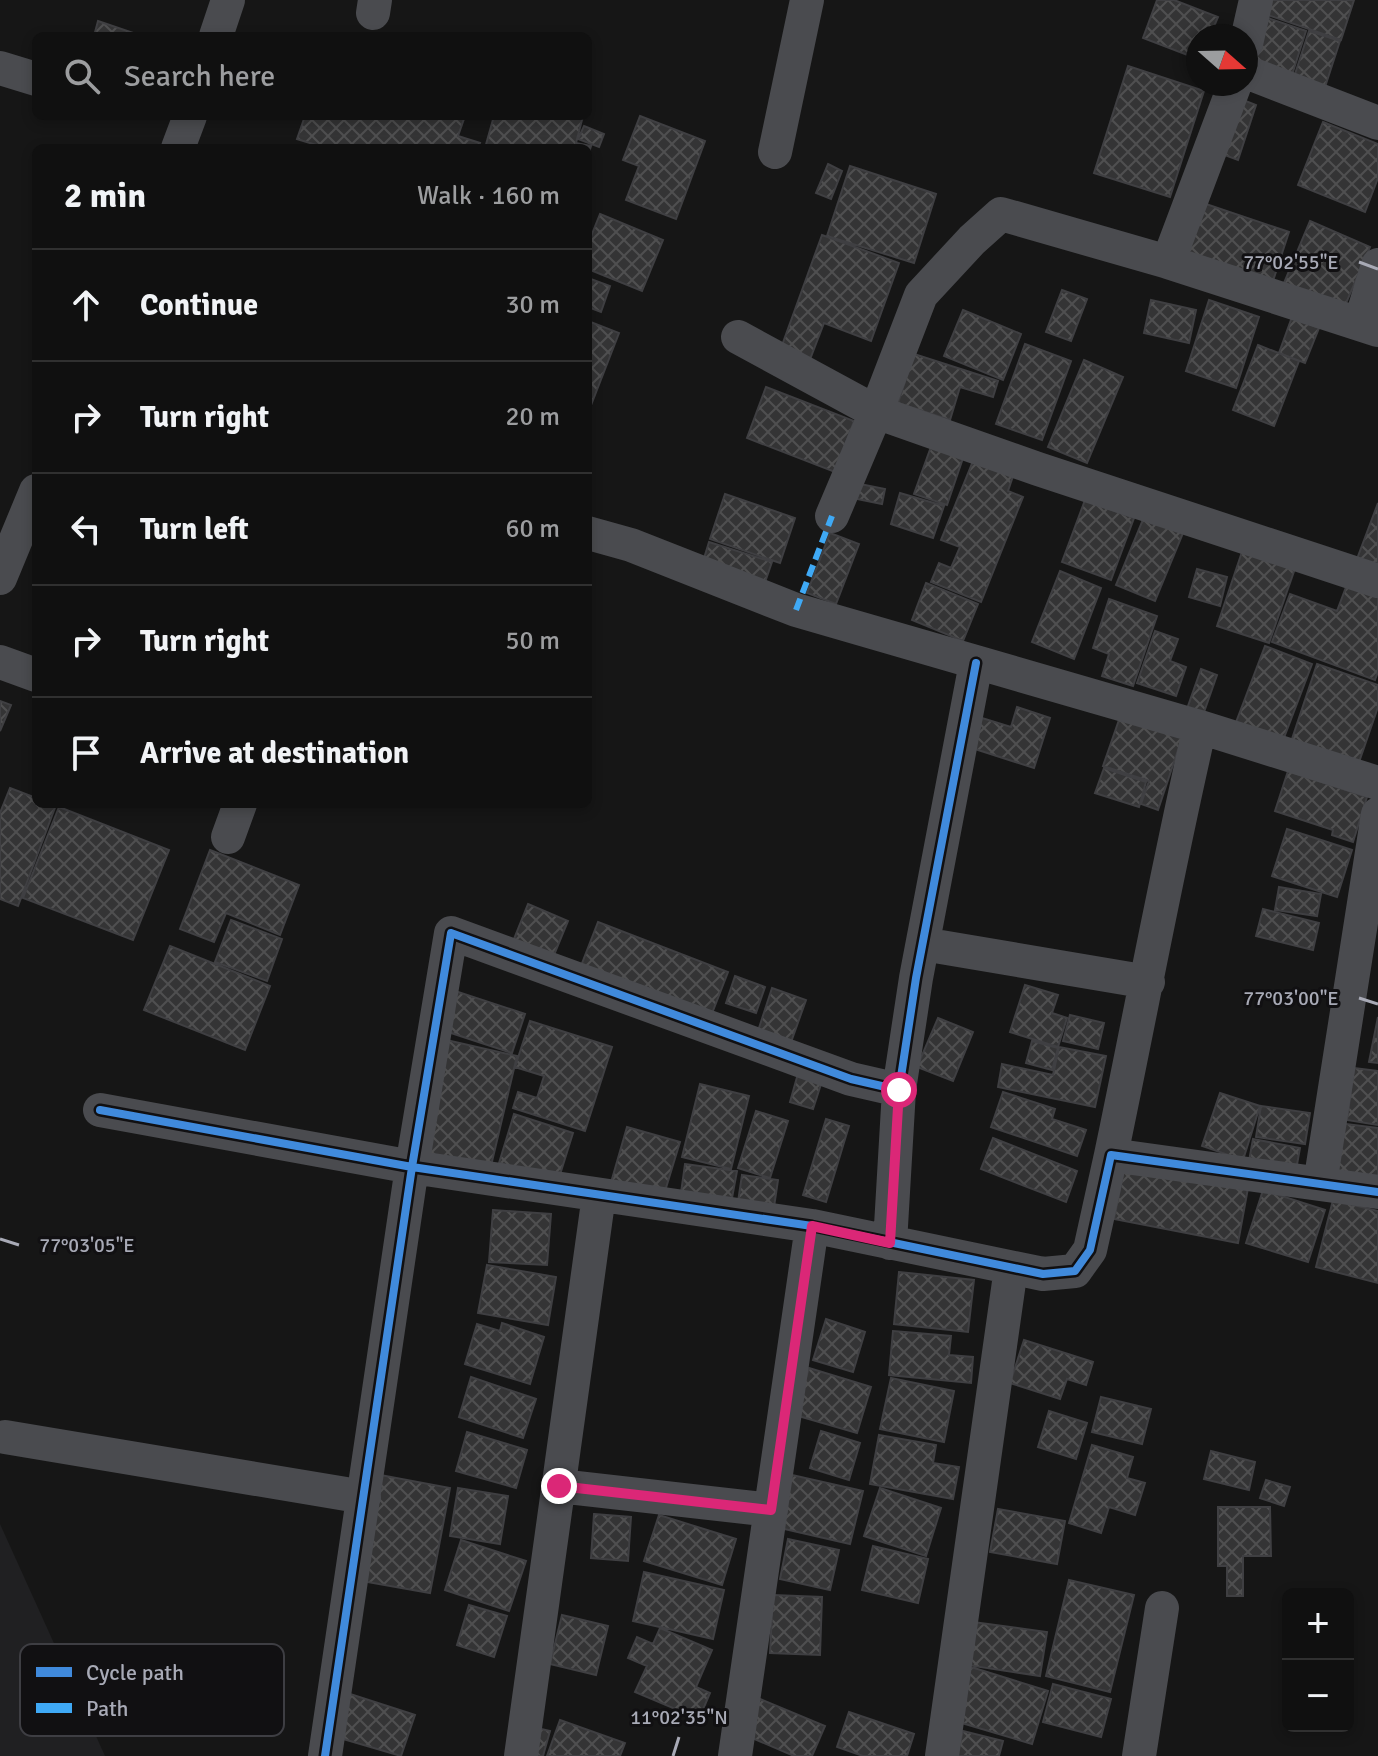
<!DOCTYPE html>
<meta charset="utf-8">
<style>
:root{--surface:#101010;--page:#191919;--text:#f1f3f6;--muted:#9c9d9f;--line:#303030}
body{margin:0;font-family:Signika,sans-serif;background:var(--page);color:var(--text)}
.controls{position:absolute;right:24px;bottom:24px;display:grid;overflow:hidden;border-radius:12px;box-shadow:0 4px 12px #0003}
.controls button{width:72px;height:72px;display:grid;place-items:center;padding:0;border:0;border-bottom:2px solid var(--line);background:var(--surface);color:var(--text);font:40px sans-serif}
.compass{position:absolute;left:1186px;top:24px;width:72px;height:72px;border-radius:50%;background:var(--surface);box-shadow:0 4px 12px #0003;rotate:110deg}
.stop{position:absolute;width:24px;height:24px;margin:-18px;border:6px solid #db2777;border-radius:50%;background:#fff}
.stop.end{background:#db2777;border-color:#fff;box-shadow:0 2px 8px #0008}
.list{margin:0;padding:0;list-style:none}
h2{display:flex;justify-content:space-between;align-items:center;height:104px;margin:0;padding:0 32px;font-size:34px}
h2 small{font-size:26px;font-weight:400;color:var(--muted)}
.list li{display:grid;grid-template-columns:52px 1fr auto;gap:24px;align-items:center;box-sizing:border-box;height:112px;padding:0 32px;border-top:2px solid var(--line)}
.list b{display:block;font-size:30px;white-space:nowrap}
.list em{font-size:26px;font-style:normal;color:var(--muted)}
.icon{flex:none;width:44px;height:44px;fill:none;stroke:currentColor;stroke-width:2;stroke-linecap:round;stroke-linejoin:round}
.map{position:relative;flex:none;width:1378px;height:1756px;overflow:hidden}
.search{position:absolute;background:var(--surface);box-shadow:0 4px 12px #0003;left:32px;top:32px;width:560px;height:88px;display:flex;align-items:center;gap:20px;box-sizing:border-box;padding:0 28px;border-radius:12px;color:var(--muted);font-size:30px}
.panel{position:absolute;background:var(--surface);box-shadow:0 4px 12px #0003;left:32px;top:144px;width:560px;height:664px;border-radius:12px}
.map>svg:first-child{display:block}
.built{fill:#202022}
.building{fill:url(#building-cross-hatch);stroke:#3f3f42;stroke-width:2}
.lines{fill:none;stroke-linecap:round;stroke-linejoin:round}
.minor{stroke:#4a4b4f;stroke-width:34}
.quiet{stroke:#3fa9f5;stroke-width:6;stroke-dasharray:12 6;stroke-linecap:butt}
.cycleway-casing{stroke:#111012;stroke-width:13}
.cycleway{stroke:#408adc;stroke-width:8}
.route{stroke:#db2777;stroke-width:10}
.ticks{fill:none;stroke:#a8aab6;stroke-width:3}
.key{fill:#111012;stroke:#3e3e43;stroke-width:2}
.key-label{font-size:22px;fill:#a8aab6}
.ticks-label{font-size:20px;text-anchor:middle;fill:#a8aab6;stroke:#111012;stroke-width:6;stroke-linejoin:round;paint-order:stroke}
</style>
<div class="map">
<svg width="1378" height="1756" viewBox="0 0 1378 1756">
<defs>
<pattern id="building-cross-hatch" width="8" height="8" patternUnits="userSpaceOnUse" patternTransform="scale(2)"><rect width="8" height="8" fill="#343435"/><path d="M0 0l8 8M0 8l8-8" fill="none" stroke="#4f4f50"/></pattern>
</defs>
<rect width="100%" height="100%" fill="#161616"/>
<path class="built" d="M0,1524L105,1756H0Z"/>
<path class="building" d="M1157,0H1174L1218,17L1210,36H1198V59L1143,38Z
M1269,0H1354L1341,40L1265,14Z
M1262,16L1306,31L1291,78L1247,63Z
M98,21L142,36H94Z
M1309,31L1340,41L1325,87L1294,77Z
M1128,66L1204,91L1170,197L1094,173Z
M1238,98L1256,105L1238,160L1219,153Z
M305,116H465L458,136L480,143L478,148H326L297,139Z
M494,116H583L576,143L591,146L588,156V148H485Z
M640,116L705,141L676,219L626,200L639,166L623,160Z
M1323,122L1378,144V178L1365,212L1298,185Z
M584,126L604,134L599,147L578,139Z
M828,164L842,171L831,199L816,193Z
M850,166L936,194L914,263L827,236Z
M1200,202L1289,232L1272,284L1183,254Z
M600,214L663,240L642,291L588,269V244Z
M1310,221L1370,247L1344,308L1284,283Z
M822,235L899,263L871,341L824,323L809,362L780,351Z
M588,278L610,286L601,312L588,307Z
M1062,290L1087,299L1071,341L1046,332Z
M1151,300L1196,310L1189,343L1144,333Z
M1209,300L1259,317L1236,388L1186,371Z
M963,310L1021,334L1003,380L944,356Z
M1292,317L1319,328L1305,363L1279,353Z
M588,321L619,333L588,413Z
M1025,344L1071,361L1042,440L996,424Z
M1258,345L1299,361L1274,426L1233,410Z
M914,354L998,381L993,397L960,387L950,420L898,403Z
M1084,360L1123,377L1087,463L1048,447Z
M766,387L854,421L835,472L747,438Z
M932,444L964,455L947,505L914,494Z
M973,461L1013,476L1008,491L1023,497L981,602L931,582L939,563L951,568L960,547L941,540Z
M860,484L885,489L882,504L857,499Z
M900,493L944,506L933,538L891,524Z
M725,494L795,518L780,563L710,539Z
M1085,500L1134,518L1111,580L1062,562Z
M1378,503V567L1357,559Z
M1144,517L1183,533L1155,601L1116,585Z
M830,533L859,544L836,604L807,593Z
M709,542L772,562L763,588L701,568Z
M1245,543L1298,560L1269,643L1217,626Z
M1197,569L1227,577L1220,606L1189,597Z
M1060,571L1101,588L1074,659L1032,642Z
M1349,579L1378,590V672L1375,680L1272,642L1290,594L1337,611Z
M926,583L978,604L963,641L912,620Z
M1109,599L1157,616L1133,686L1102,676L1109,654L1093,648Z
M1155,631L1178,639L1170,661L1186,667L1176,696L1137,683Z
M1265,646L1312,664L1282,743L1235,725Z
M1317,664L1378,685V707L1357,768L1290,745Z
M1201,669L1217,675L1203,715L1187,709Z
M0,701L11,705L0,731Z
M1017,707L1050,718L1034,768L972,748L982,718L1011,727Z
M1120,717L1182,738L1158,810L1141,804L1149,781L1103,766Z
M1104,768L1146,782L1139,807L1095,793Z
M1288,771L1367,797L1353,842L1332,835L1333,830L1275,811Z
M10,788L36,798V804L56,805L18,906L0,899V813Z
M59,807L169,850L133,940L23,898Z
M1287,829L1352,850L1337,897L1272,876Z
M210,850L299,885L280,935L226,913L214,942L180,929Z
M1279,887L1321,894L1317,916L1275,910Z
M528,904L568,921L554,955L514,939Z
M1263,909L1319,923L1313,950L1256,936Z
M231,920L282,939L267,981L215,962Z
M598,922L728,972L711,1016L581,966Z
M170,946L270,986L245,1050L144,1010Z
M735,976L765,987L756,1013L726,1003Z
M1025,985L1058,995L1052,1013L1067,1018L1058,1047L1010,1032Z
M772,988L806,1000L790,1045L757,1034Z
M449,989L525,1014L512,1053L436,1028Z
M1070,1015L1104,1023L1098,1049L1063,1041Z
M1378,1017V1063L1369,1062Z
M938,1018L973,1032L953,1081L917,1067Z
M530,1021L612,1047L585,1131L513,1108L518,1092L537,1098L544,1076L515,1067Z
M442,1039L517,1056L490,1170L415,1153Z
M1032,1041L1058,1048L1052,1070L1026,1063Z
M1059,1047L1106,1056L1095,1107L998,1087L1002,1064L1053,1075Z
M1354,1068L1378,1071V1125L1347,1120Z
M799,1070L823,1078L813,1109L790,1102Z
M700,1084L749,1096L731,1169L682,1157Z
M1003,1092L1055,1109L1052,1119L1086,1130L1077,1156L991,1127Z
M1220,1093L1260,1106L1243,1160L1202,1146Z
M1261,1106L1310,1113L1305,1144L1256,1137Z
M756,1111L788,1121L770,1178L738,1168Z
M514,1114L573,1133L558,1181L499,1163Z
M826,1119L849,1126L826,1202L803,1195Z
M1338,1123L1378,1128V1185L1331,1180Z
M627,1127L680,1142L662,1201L610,1186Z
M993,1138L1077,1171L1066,1202L981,1169Z
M1253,1139L1300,1148L1296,1170L1249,1161Z
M685,1164L737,1171L732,1198L680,1200Z
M1125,1165L1248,1188L1238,1243L1114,1219Z
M742,1175L778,1180L774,1207L738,1202Z
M1263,1190L1325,1210L1308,1262L1246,1243Z
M1333,1200L1378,1211V1283L1316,1267Z
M493,1210L551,1214L547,1265L489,1262Z
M487,1265L556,1277L548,1325L478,1313Z
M899,1272L974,1280L968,1332L894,1324Z
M826,1319L865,1332L853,1372L813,1360Z
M502,1323L544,1337L530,1384L465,1364L477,1324L500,1331Z
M893,1331L951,1336L949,1355L973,1357L971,1383L889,1375Z
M1024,1340L1093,1362L1086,1385L1067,1379L1060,1399L1010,1383Z
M809,1368L871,1387L857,1433L795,1415Z
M471,1377L536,1399L523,1438L459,1417Z
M891,1378L954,1391L944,1442L880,1429Z
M1101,1397L1151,1409L1142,1444L1092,1432Z
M1049,1411L1087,1423L1076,1459L1038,1447Z
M821,1431L860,1443L849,1480L810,1468Z
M467,1432L527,1450L516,1488L456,1471Z
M879,1435L936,1445L933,1463L959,1467L953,1499L870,1484Z
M1092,1445L1133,1457L1127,1478L1145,1483L1135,1515L1109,1507L1101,1533L1069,1523Z
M1211,1451L1255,1462L1249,1490L1204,1479Z
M375,1474L450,1488L430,1593L356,1580Z
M792,1475L863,1491L850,1544L780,1528Z
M1266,1480L1290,1487L1284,1506L1260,1498Z
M458,1488L508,1496L500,1544L450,1536Z
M880,1488L941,1508L926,1556L864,1536Z
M1218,1507H1270L1271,1556H1243V1596H1227V1566H1218Z
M998,1509L1065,1521L1057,1564L990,1552Z
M594,1514L631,1517L628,1561L591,1558Z
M659,1515L736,1539L722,1585L644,1561Z
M788,1539L839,1550L830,1590L780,1579Z
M461,1540L526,1561L509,1611L445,1590Z
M873,1546L928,1559L918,1603L862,1590Z
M644,1572L724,1590L713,1639L633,1621Z
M1069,1580L1134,1595L1110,1692L1046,1676Z
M773,1595L822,1597L820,1655L770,1653Z
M469,1605L507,1616L494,1657L457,1645Z
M562,1615L608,1626L596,1675L550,1664Z
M973,1622L1047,1632L1040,1676L967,1665Z
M660,1628L712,1650L696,1687L710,1693L699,1719L635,1692L647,1666L628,1658L637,1637L653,1644Z
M971,1667L1048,1691L1032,1744L955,1721Z
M1053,1684L1111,1699L1101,1737L1043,1722Z
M347,1693L415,1715L401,1756L333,1736Z
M760,1699L825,1726L812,1756H794L745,1735Z
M849,1712L914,1734L907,1756H863L837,1747Z
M560,1720L625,1743L620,1756H547Z
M537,1728L550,1731L543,1756H528Z
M963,1731L1003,1741L999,1756H957Z"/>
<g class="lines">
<path class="minor" d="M373,13L375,0
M216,36L228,0
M1246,44L1256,0
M0,68L36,79
M1246,72L1378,123
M178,148L190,116
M775,152L807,0
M1168,262L1235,84
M1360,324L1378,265
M738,337L876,412L1038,469L1378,581
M832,516L876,412L921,295L972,240L1001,214L1168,262L1378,330
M588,533L631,545L796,610L1200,727L1378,783
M0,578L36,491
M0,662L36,675
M228,837L240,804
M923,944L1148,982
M100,1110L412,1167L812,1226L1043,1274L1075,1271L1090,1250L1111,1155L1378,1192
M1111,1155C1141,1012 1167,869 1200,727
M1320,1184L1378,814
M890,1243L899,1090
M5,1437L364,1497
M559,1486L771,1510
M325,1756L412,1167L451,933L851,1079L899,1090L916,978L976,663
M521,1756L599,1195
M735,1756L812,1226
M942,1756L1011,1268
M1139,1756L1162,1608"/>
<path class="quiet" d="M796,610L832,516"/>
<defs>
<path id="cycleway" d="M100,1110L412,1167L812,1226L1043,1274L1075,1271L1090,1250L1111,1155L1378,1192
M325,1756L412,1167L451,933L851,1079L899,1090L916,978L976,663"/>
</defs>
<use href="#cycleway" class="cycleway-casing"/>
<use href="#cycleway" class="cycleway"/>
</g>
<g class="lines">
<path class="route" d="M559,1486L771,1510L812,1226L890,1243L899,1090"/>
</g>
<path class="ticks" d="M1359,262L1378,269M1359,998L1378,1004M0,1239L19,1245M673,1756L679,1737"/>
<rect x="20" y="1644" width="264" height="92" rx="12" class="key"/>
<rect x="36" y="1667" width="36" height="10" fill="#408adc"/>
<rect x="36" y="1703" width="36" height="10" fill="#3fa9f5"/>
<g class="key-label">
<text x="86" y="1680">Cycle path</text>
<text x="86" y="1716">Path</text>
</g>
<g class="ticks-label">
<text x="1291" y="269">77°02'55"E</text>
<text x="1291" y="1005">77°03'00"E</text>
<text x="87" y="1252">77°03'05"E</text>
<text x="679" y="1724">11°02'35"N</text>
</g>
</svg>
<div class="controls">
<button>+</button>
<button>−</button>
</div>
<svg class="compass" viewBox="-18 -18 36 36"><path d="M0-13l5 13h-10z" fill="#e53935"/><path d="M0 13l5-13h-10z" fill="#9c9d9f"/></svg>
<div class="stop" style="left:899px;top:1090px"></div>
<div class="stop end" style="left:559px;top:1486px"></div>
<div class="search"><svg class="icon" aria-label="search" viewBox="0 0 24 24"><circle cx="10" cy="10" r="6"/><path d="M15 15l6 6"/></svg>Search here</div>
<section class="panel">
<h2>2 min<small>Walk · 160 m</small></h2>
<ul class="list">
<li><svg class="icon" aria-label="ahead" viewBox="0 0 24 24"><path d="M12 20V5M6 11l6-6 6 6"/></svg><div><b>Continue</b></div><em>30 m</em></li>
<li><svg class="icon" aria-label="right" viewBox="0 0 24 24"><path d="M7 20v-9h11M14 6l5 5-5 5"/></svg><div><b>Turn right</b></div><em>20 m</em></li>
<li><svg class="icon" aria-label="left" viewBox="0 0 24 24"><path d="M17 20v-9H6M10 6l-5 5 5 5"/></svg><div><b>Turn left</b></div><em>60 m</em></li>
<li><svg class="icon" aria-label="right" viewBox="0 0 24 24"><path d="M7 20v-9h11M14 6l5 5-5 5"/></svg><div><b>Turn right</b></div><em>50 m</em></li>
<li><svg class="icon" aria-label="arrive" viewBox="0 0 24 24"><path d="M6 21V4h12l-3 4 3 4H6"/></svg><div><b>Arrive at destination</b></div></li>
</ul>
</section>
</div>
